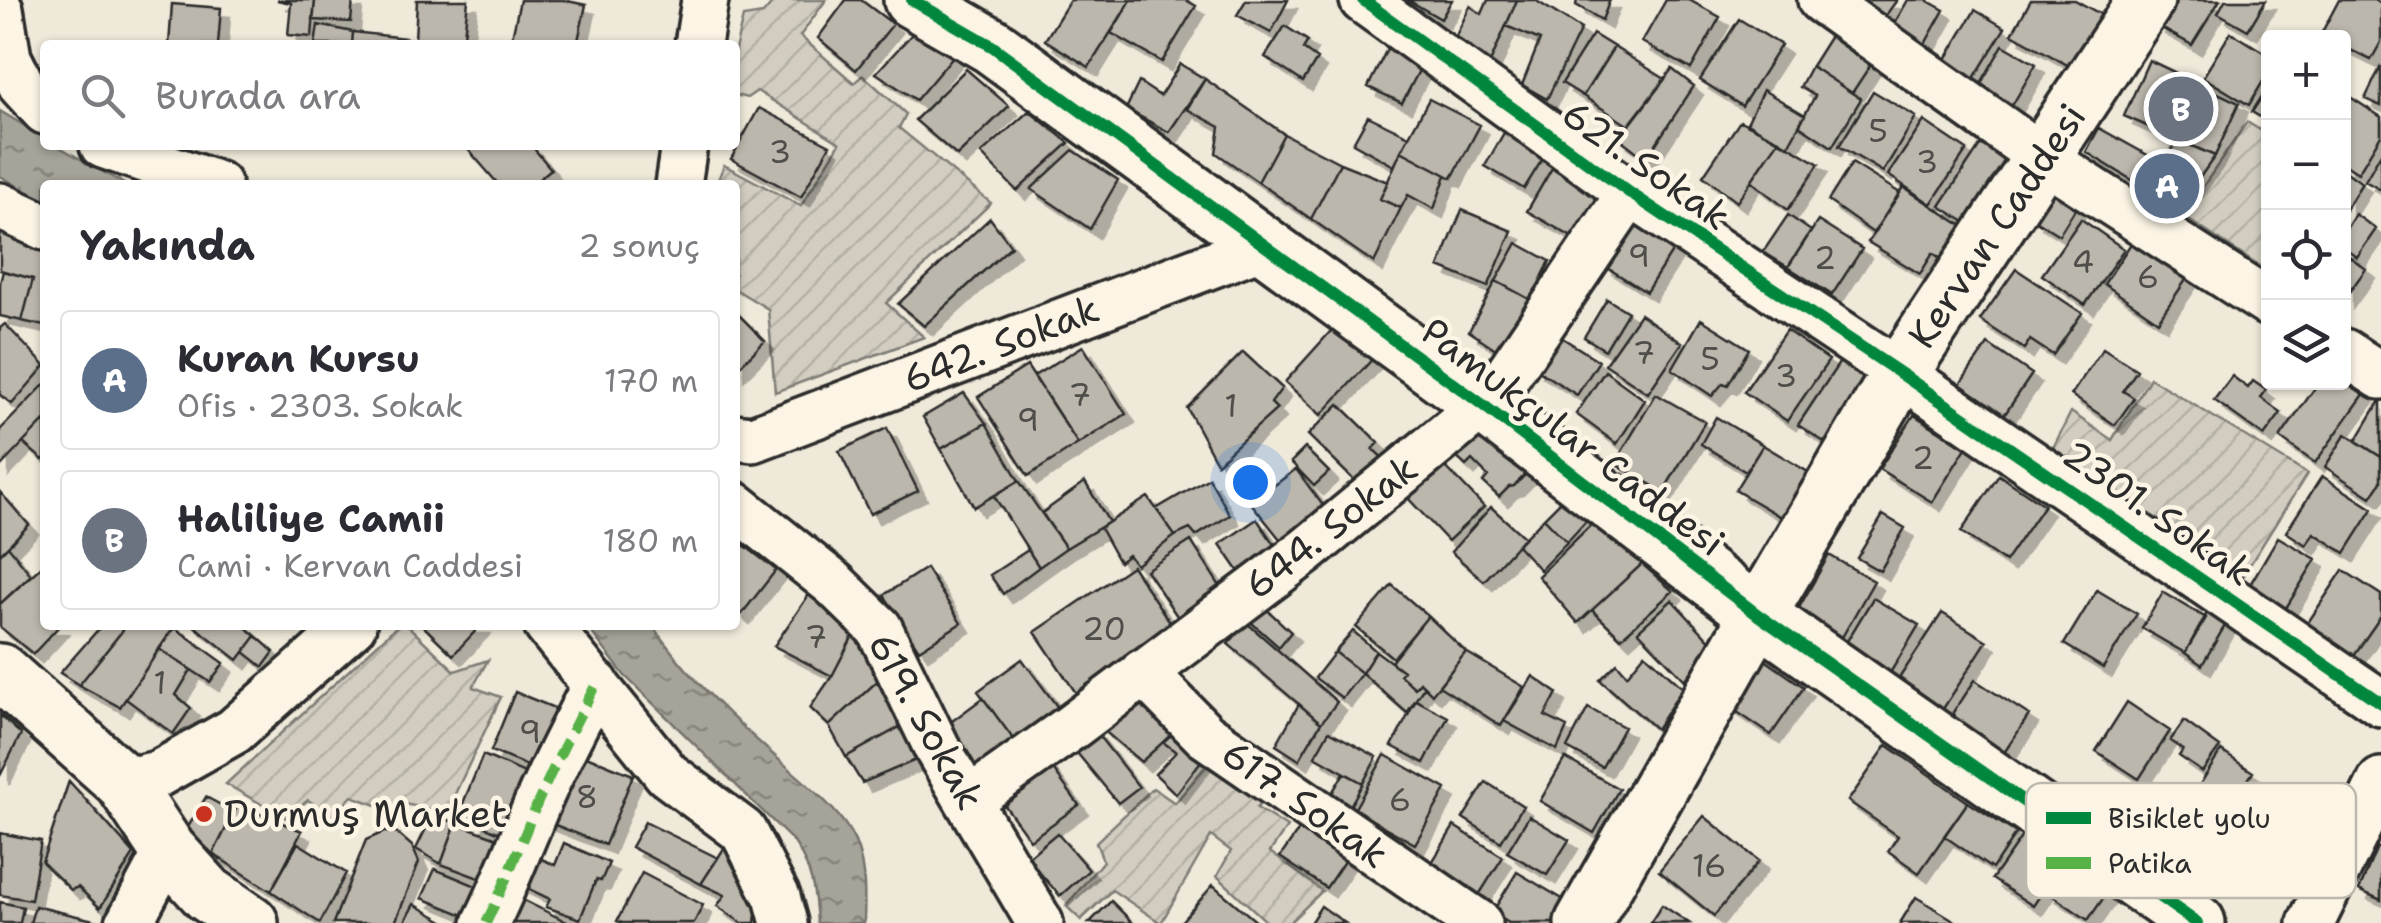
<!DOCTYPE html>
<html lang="tr">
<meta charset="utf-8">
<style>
:root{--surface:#fff;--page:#f7f7f7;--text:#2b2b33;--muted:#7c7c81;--line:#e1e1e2;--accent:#c8321e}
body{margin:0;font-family:"Shantell Sans",sans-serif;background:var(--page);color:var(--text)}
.controls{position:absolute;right:30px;top:30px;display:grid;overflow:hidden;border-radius:10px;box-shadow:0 2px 8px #0004}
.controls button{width:90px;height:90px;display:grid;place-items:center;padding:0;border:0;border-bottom:2px solid var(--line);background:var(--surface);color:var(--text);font:50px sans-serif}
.you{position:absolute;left:1250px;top:482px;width:35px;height:35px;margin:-25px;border:8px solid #fff;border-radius:50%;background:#1a73e8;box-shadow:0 0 0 15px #1a73e833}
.badge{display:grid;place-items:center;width:65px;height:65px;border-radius:50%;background:var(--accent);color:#fff;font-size:32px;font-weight:700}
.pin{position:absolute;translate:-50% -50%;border:5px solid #fff;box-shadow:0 2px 10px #0006}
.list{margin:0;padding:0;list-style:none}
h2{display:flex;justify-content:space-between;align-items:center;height:130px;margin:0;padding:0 40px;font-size:42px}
h2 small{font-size:32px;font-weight:400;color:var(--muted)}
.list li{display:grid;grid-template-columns:65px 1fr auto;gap:30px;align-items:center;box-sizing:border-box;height:140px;margin:0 20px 20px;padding:0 20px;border:2px solid var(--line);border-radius:10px}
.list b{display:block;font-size:38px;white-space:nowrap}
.list p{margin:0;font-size:32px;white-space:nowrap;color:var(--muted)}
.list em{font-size:32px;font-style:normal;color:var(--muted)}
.icon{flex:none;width:55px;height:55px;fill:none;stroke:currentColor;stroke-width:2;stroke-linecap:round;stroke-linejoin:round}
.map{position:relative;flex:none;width:2381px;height:923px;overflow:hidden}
.search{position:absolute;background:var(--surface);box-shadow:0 2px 8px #0004;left:40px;top:40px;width:700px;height:110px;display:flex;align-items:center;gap:25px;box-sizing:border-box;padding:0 35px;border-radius:10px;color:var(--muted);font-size:38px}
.panel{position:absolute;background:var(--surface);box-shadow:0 2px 8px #0004;left:40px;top:180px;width:700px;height:450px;border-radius:10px}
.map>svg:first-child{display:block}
.garden{fill:url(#garden-furrows);stroke:#7e7c76;stroke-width:2.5}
.water{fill:url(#water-ripples);stroke:#75736d;stroke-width:2.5}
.building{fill:#bcb7ac;stroke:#2b2b2b;stroke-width:2.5;filter:url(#shadow)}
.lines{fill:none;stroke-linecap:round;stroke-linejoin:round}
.street-casing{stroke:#2b2b2b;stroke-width:52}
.secondary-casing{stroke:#2b2b2b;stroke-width:62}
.street{stroke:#fcf5e5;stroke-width:45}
.secondary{stroke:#fcf5e5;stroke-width:55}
.quiet{stroke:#56b246;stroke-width:10;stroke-dasharray:20 10;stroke-linecap:butt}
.cycleway-casing{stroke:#fcf5e5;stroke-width:19}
.cycleway{stroke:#00873e;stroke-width:12}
.poi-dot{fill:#c8321e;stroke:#fcf5e5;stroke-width:4}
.labels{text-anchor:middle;stroke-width:9;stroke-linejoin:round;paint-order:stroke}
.number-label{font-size:32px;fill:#4f4e4b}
.street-label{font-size:38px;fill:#2b2b2b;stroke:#fcf5e5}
.poi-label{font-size:38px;fill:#2b2b2b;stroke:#fcf5e5;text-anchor:start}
.key{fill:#fcf5e5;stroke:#bdb8ad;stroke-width:2.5}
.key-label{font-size:28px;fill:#2b2b2b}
</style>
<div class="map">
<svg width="2381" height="923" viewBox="0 0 2381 923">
<defs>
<pattern id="garden-furrows" width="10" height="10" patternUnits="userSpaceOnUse" patternTransform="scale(2.5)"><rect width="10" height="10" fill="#d2cdc0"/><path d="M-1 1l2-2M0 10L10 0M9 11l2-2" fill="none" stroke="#b4b0a5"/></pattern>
<pattern id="water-ripples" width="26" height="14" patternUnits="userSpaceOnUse" patternTransform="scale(2.5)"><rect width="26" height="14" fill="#a6a399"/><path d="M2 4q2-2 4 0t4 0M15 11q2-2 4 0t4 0" fill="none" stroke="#87857d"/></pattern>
<filter id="shadow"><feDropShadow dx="9" dy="9" stdDeviation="0" flood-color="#0004"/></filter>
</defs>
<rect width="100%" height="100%" fill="#efe9da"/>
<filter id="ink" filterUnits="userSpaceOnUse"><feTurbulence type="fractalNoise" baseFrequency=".01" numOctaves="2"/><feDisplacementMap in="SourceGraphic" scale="20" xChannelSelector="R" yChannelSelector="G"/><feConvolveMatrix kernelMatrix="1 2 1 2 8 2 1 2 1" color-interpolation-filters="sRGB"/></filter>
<g filter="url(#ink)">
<path class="garden" d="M775,0H826L800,36L854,83L863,75L906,114L899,128L991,203L886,303L924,337L775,392L768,309L735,289V185H716L724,165L801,206L840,143L757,91L747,98L735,95V50L743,17L763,14Z
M2247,122L2268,135V272L2183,216Z
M2150,378L2307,474L2239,582L2049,456L2071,412L2112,440Z
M398,625H407L455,671L488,660L473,687L501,697L445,815L426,808L398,803L390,810L352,796L333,817L308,800L286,818L226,784Z
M1215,755L1269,793L1257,808L1287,827L1270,852L1322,891L1289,923H1268L1217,876L1231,851L1211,836L1161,923L1112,890L1081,920L1066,906L1103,861L1096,842L1153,788L1175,803Z"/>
<path class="water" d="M0,111L45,138V145H56L126,185H45V201L0,176Z
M586,625H652C683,671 726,713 768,750C792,772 834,804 850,832C866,858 865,894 864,923H817C815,890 812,870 794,842L624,675Z"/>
<path class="building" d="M277,0H315L312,37L288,35L291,3Z
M315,0H353L351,22L313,20Z
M417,0H468L463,45L415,40Z
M520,0H563L586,5L577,45H523L511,42Z
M846,0H861L893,24L856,70L818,38Z
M1070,0H1131L1089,67L1045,40Z
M1131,0H1186L1196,6L1162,62L1111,33Z
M1246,0H1288L1271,33L1237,15Z
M1408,0H1452L1441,19Z
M1488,0H1517L1489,65L1454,40L1470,6L1482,14Z
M1517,0H1535L1581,29L1547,99L1522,85L1540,40L1506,26Z
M1577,0H1610L1602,20L1576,5Z
M1666,0H1689L1720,17L1691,69L1642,42Z
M1854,0H1897L1883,19Z
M1908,0H1926L1944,10L1921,51L1889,33Z
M2031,0H2075L2109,19L2080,72L2012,34Z
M2172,0H2220L2192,45L2156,25Z
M2225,0H2266L2248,30L2218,13Z
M2339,0H2375L2381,3V42L2371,60L2344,47V38H2326L2321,34Z
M172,4L221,8L218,45H169Z
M1975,10L2005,28L1968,88L1939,71Z
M1739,19L1781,45L1742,106L1700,80Z
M318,25L353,32L352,45H315Z
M1285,26L1308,41L1303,49L1317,59L1303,82L1265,57Z
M1835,28L1877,55L1852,93L1811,66Z
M353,32L406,38L405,45H352Z
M2231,32L2268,55V73L2249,105L2203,77Z
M913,33L955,54L916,100L876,73Z
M1593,34L1614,47L1583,96L1562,83Z
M1391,41L1425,59L1402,103L1368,87Z
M2003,45L2036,64L2009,111L1976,92Z
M1614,47L1665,79L1629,126L1583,96Z
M2149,60L2239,103L2215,156L2124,116Z
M1180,64L1205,79L1169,132L1126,109L1139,82L1160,96Z
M1811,66L1861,99L1832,147L1799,125L1815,96L1800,87Z
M2381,66V106L2365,99Z
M966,69L1009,106L957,156L915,120Z
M1672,69L1694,86L1646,159L1619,138Z
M1205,79L1284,134L1258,182L1216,153L1220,127L1187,109Z
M2268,87V122L2252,112Z
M1763,90L1805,115L1788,146L1747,123Z
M1873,91L1916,117L1883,172L1839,146Z
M2344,93L2381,117V135L2358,173L2344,164Z
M1429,99L1480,125L1452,178L1401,151Z
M759,108L830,145L801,197L731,159Z
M1029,111L1069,143L1017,191L981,154Z
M1368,116L1409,136L1394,166L1353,143Z
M1740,121L1779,140L1737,202L1703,176Z
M1924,121L1967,150L1931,204L1888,175Z
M2099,128L2162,163L2178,140L2215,156L2178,208L2086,152Z
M1505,131L1545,155L1524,189L1485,166Z
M1284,134L1340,163L1311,219L1258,182Z
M1779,140L1819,164L1788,210L1751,181Z
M1981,144L2023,171L1982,233L1940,206Z
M469,145H531L551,169L532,185H499L466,147Z
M1073,150L1118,180L1090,229L1031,189Z
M1401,151L1446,175L1434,209L1408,195L1401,208L1380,199Z
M2381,153V190L2365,181Z
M1340,163L1388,182L1380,199L1401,208L1374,263L1311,219Z
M1852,163L1900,193L1873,233L1828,201Z
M1552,168L1602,196L1577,240L1527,211Z
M2344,170L2362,183L2344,212Z
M2057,182L2082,198L2059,235L2033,219Z
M1903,187L1983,239L1943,260L1933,253L1920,274L1868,242Z
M1462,210L1512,231L1488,287L1439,267Z
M2355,214L2376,229L2357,257L2344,247V232Z
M1788,215L1811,231L1788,267L1763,252Z
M990,218L1011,246L924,326L898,304Z
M1632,219L1675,247L1646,292L1603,265Z
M2081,219L2124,249L2085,305L2042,275Z
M1818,221L1862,249L1832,295L1788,267Z
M2140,230L2192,271L2158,321L2104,284Z
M0,231L45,246L44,326L22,321L33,279L0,270Z
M1517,243L1550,261L1531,300L1496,281Z
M2344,252L2366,269L2344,299Z
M2016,269L2082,313L2053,355L2030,340L2024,349L1980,320Z
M3,271L33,279L22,321L0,316V283Z
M1496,281L1531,300L1503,354L1469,331Z
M1607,299L1628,312L1605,350L1584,337Z
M735,311L765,341L735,371Z
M1640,314L1682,343L1648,393L1605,364Z
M1701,319L1749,349L1728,385L1723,383L1712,396L1672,369Z
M1340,321L1377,354L1321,415L1285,382Z
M5,324L45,366L12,404L0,395V328Z
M1786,330L1829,360L1787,421L1744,392Z
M1556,334L1599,361L1577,395L1534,368Z
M1988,344L2032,374L2003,417L1958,387Z
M1083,346L1126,414L1078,444L1034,376Z
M2103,348L2137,370L2123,391L2134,398L2115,425L2071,395Z
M1243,352L1282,388L1271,403L1277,409L1217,463L1187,408Z
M1843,357L1884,384L1838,451L1798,425Z
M1027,366L1078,444L1028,476L978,397Z
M1605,371L1645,400L1617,444L1576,414Z
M2232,376L2248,388L2253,381L2266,390L2261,398L2281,413L2264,436L2214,400Z
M2344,378L2365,393L2315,463L2280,438L2319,382H2344Z
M45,384V420L0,467V430Z
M964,393L986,423L941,449L923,417Z
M1656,394L1705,422L1663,492L1615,463Z
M2381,399V457L2356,441Z
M1339,404L1379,443L1373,449L1392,467L1367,493L1308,435Z
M1914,415L1966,448L1932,502L1879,469Z
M1716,417L1763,445L1746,472L1701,444Z
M45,420V458L43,460L23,443Z
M986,423L1019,481L974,507L941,449Z
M887,428L918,491L870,514L839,451Z
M1481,429L1529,471L1514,486L1509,487L1499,497L1483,482L1488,476L1472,460L1466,466L1455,456Z
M2346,434L2381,457V482L2371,497L2325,467Z
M1763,445L1808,472L1781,517L1735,490Z
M1305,448L1329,472L1314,486L1291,462Z
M1443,464L1484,507L1448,541L1407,497Z
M1296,469L1327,511L1284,544L1251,503Z
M1999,475L2044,505L2005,562L1961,532Z
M2322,476L2373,509L2345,553L2314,533L2306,545L2286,532Z
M1209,478L1230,515L1196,536L1190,529L1175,536L1156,509Z
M1019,481L1066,548L1039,567L994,496Z
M1085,482L1109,522L1066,548L1042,513Z
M0,492L29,525L0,554Z
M1148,497L1175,536L1136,565L1128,555L1119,562L1100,528Z
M1565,497L1588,519L1567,542L1544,518Z
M1491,507L1524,537L1484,581L1451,552Z
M1883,515L1905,528L1880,571L1857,558Z
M1544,518L1567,542L1540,570L1517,545Z
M1257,519L1279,552L1242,576L1220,544Z
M1597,519L1642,564L1578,623L1538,576Z
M2278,537L2316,559L2286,608L2249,586Z
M1191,541L1225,594L1181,622L1146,570Z
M744,545L776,570L741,615L735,610V556Z
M8,546L31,575L0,604V554Z
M1028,550L1039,567L1003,594L990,575Z
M1829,555L1874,581L1841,639L1796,613Z
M45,563V625H60L33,654L0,627V604Z
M1642,564L1673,591L1621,638L1592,610Z
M1132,566L1173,627L1076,693L1035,632Z
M926,568L961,623L919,650L884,595Z
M2343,570L2381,595V616L2352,658L2305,627Z
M1392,585L1428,616L1393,658L1356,627Z
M2097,590L2137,614L2103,668L2064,644Z
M2163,592L2206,618L2185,653L2142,628Z
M810,593L857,628L832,676L774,646Z
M1873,598L1919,625L1887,678L1841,651Z
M1672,600L1713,644L1685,680L1638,631Z
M1260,603L1291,632L1279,647L1245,617Z
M2211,606L2230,617L2202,665L2185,653Z
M1942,613L1987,641L1941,712L1896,683Z
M1428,616L1466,652L1432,694L1420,682L1415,688L1400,675L1403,671L1391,662Z
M1247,623L1337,702L1321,723L1228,644Z
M102,625L126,626L79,685L60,673Z
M127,625H176L120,707L79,685Z
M193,625H243L256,636L238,660Z
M422,625H481L453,655Z
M174,627L224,663L210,682L159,649Z
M857,628L886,673L829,726L810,708L832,676Z
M1353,631L1376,651L1362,673L1335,652Z
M256,636L274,652L263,667L244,652Z
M159,649L191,670L176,695L191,708L173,734L126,699Z
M1376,651L1403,671L1400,675L1415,688L1420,682L1424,687L1407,713L1362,673Z
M1335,652L1362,673L1342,698L1315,678Z
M1466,652L1524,687L1501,726L1439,686Z
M1645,653L1683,688L1656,729L1600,680L1617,663L1627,675Z
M1761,657L1804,687L1771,735L1727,705Z
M1022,659L1059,709L1014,740L978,691Z
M886,673L907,723L846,757L829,726Z
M1533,676L1557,693L1545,716L1567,727L1557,750L1504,721Z
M1975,680L2029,715L2000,759L1946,724Z
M1139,690L1182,725L1141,762L1102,729Z
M515,692L569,714L544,773L491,751Z
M983,698L1014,740L975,769L948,724Z
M1416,700L1448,717L1424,763L1392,746Z
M2127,702L2170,731L2139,779L2096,751Z
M1299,704L1321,723L1299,760L1276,745Z
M1588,708L1624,727L1602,767L1567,748Z
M0,715L21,734L0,776Z
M2184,721L2220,747L2202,772L2179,756L2183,750L2170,741Z
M907,723L923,757L862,783L846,757Z
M1182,725L1211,748L1176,794L1155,774L1176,752L1163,742Z
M1095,731L1139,787L1118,803L1073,748Z
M1329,731L1377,757L1363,783L1315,756Z
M1887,745L1968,802L1919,873L1888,851L1898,836L1848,801Z
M569,749L633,775L605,845L540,819Z
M2221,751L2253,772L2203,852L2170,832Z
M483,755L541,780L509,837L474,822L477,815L461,808Z
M1385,755L1446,789L1415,844L1354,810Z
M1044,757L1079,805L1030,840L995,792Z
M1565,758L1619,789L1594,833L1540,801Z
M1344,773L1363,783L1346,813L1327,801Z
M69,781L134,854L100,908L78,887L71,890L42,862Z
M1486,782L1523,806L1501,842L1463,818Z
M206,797L234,812L213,854L194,836L188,827Z
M1968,802L2016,833L1992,869L1944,836Z
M238,805L302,831L271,891L213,854Z
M433,814L456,823L441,864L416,849Z
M1529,816L1569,840L1547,875L1507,852Z
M1704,816L1759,861L1714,916L1659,871Z
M1306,820L1351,851L1326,888L1280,857Z
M645,822L718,858L701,884L631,847Z
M456,823L514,844L492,883L441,864Z
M1454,826L1503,857L1479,895L1431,864Z
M384,832H396L412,846L419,862L395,923H333L366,840Z
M0,833L41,841L31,900L0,895Z
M1057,833L1089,870L1060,896L1027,858Z
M2022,836L2062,863L2033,906L1992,879Z
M730,839L757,905L755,923H742L717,906L725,895L701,884Z
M298,843L346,873L320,923L271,891Z
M564,843L609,863L601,881L596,880L580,919L546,907L550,899L516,883L533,855L555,865Z
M2377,847L2381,849V900L2359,890Z
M2067,862L2109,890L2088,920L2047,892Z
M435,869L491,892L478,921L422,898Z
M1517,872L1574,906L1564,923H1509L1492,913Z
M642,873L703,905L694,923H622L617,921Z
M1213,885L1258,923H1180Z
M511,894L569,923H496Z
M1916,897L1957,922L1900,923Z
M1111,901L1133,923H1089Z
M0,902L23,907L20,923H0Z
M414,904L447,923H404Z
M1662,905L1689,923H1650Z
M35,906L102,922L30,923Z
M1321,906L1345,923H1310Z"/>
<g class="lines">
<defs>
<path id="street" d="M1363,0L1630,193L1900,373L2381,703
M1821,0L2043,158L2268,303
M0,9L8,58L22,86L45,111
M698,45L705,0
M103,145L218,185
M678,185L684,145
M0,206L45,227
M2344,352L2381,376
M735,437L753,439L1266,244
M735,505L834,584L879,628L938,750L1040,923
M547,625L667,774L743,831L777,897L784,923
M1143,672L1205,735L1478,923
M123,782L158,774L234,731L353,625
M969,800L1073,726L1306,551L1483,405L1500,386L1630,193
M129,923L168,850
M486,923C501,893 513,862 526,831C546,780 571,732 596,684
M2311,923L2381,781"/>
<path id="secondary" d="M912,0L992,46L1483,405L1758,615L2197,923
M0,672L123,782L168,850L208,894L250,923
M1583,923L1758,615L1900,373L2146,0"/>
</defs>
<use href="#street" class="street-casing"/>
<use href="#secondary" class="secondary-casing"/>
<use href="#street" class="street"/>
<use href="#secondary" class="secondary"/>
<path class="quiet" d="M486,923C501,893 513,862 526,831C546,780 571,732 596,684"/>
<defs>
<path id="cycleway" d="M912,0L992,46L1483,405L1758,615L2197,923
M1363,0L1630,193L1900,373L2381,703"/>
</defs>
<use href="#cycleway" class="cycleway-casing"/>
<use href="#cycleway" class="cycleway"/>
</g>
</g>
<circle class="poi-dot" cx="204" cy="814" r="10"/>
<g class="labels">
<g class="number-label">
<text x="1878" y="142">5</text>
<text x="780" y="163">3</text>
<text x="1927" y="173">3</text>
<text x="1639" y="267">9</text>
<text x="1825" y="269">2</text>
<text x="2083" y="273">4</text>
<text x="2148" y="288">6</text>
<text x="1644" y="364">7</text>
<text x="1710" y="370">5</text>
<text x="1786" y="387">3</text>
<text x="1080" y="406">7</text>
<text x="1231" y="417">1</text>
<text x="1028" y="431">9</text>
<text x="1923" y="469">2</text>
<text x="1104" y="640">20</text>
<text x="816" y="648">7</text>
<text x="160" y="694">1</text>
<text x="530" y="743">9</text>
<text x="587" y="808">8</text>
<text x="1400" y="811">6</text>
<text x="1709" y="877">16</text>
</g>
<g class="street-label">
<text transform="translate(1646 165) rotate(35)" y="13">621. Sokak</text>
<text transform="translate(1997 226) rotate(-56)" y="13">Kervan Caddesi</text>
<text transform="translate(1001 344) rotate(-21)" y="13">642. Sokak</text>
<text transform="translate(1573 437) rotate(37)" y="13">Pamukçular Caddesi</text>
<text transform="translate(2158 513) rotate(35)" y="13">2301. Sokak</text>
<text transform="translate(1331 527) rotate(-38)" y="13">644. Sokak</text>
<text transform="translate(926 721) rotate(61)" y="13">619. Sokak</text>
<text transform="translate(1305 804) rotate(35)" y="13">617. Sokak</text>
</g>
<g class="poi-label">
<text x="224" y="827">Durmuş Market</text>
</g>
</g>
<rect x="2026" y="783" width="330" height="115" rx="15" class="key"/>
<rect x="2046" y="812" width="45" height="12" fill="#00873e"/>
<rect x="2046" y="857" width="45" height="12" fill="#56b246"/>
<g class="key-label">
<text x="2108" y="828">Bisiklet yolu</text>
<text x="2108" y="873">Patika</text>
</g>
</svg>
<div class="controls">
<button>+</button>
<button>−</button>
<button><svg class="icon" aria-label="locate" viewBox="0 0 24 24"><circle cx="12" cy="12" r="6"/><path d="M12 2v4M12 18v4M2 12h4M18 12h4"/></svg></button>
<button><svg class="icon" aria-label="layers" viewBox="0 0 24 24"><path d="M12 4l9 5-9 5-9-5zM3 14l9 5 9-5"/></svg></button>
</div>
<div class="you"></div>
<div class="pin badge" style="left:2167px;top:186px;background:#5c6f8a">A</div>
<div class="pin badge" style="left:2181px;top:109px;background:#6b7280">B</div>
<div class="search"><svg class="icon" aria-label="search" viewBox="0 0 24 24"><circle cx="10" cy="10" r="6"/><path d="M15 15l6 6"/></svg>Burada ara</div>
<section class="panel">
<h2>Yakında<small>2 sonuç</small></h2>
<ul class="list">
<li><span class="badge" style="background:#5c6f8a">A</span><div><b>Kuran Kursu</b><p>Ofis · 2303. Sokak</p></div><em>170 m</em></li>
<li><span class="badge" style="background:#6b7280">B</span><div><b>Haliliye Camii</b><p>Cami · Kervan Caddesi</p></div><em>180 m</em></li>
</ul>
</section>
</div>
